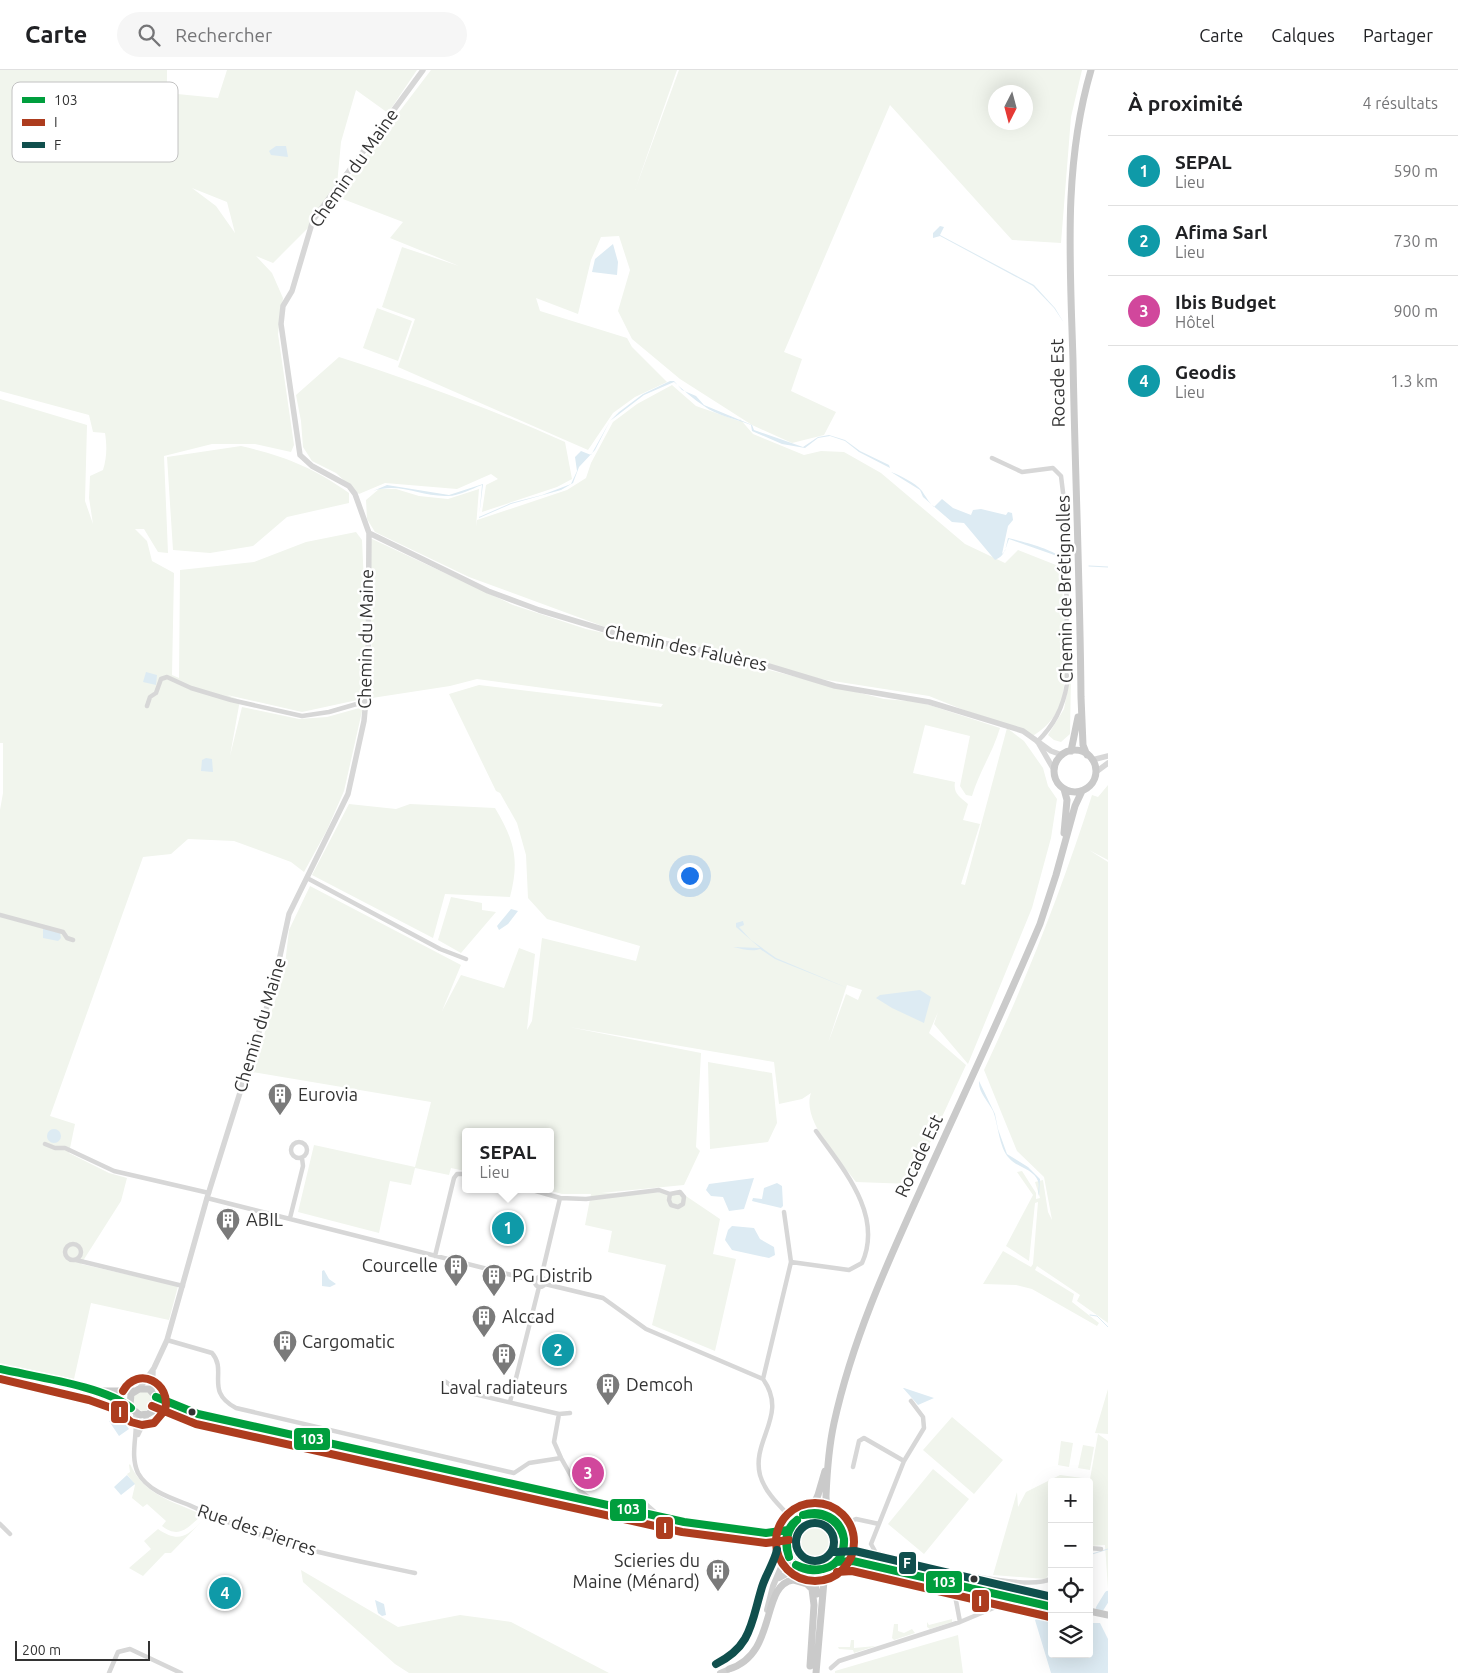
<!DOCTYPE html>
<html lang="fr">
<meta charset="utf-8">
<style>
:root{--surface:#fff;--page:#f6f6f6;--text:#202124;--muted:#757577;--line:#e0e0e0;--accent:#7a7a7a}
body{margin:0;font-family:Ubuntu,sans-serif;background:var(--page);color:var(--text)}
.controls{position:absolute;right:15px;bottom:15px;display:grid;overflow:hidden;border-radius:5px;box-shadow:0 5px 20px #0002}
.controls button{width:45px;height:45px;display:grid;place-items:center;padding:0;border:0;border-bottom:1px solid var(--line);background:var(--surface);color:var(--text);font:25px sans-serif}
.compass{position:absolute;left:988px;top:15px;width:45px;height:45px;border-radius:50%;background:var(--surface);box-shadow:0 5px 20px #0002;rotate:186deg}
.scale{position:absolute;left:15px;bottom:12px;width:135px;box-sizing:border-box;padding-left:5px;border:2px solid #333;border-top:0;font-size:14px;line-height:18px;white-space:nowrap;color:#333;-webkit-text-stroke:4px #fff;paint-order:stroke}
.you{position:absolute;left:689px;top:805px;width:18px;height:18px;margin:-12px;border:4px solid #fff;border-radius:50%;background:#1a73e8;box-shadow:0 0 0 8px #1a73e833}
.badge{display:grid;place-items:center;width:32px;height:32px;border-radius:50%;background:var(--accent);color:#fff;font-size:16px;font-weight:700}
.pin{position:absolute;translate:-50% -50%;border:2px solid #fff;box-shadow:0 1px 5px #0006}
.popup{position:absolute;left:462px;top:1058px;width:92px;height:65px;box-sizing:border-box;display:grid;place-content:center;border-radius:5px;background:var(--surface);filter:drop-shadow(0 1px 4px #0005);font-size:16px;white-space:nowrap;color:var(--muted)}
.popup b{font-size:19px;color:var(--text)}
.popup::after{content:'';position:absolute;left:50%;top:100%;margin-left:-10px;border:10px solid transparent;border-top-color:var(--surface)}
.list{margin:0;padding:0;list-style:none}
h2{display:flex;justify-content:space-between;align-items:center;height:65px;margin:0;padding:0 20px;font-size:21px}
h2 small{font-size:16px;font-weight:400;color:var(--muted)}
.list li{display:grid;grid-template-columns:32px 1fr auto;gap:15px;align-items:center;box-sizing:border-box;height:70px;padding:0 20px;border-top:1px solid var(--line)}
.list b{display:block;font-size:19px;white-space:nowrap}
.list p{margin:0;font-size:16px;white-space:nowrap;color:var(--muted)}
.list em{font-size:16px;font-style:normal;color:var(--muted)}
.icon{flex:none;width:28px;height:28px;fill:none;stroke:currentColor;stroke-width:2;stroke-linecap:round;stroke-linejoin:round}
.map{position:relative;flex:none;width:1108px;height:1603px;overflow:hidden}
header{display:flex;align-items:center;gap:30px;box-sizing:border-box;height:70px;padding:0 25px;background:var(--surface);border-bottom:1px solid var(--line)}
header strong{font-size:24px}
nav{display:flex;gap:28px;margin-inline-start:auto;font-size:18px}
.search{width:350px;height:45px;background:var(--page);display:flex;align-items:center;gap:12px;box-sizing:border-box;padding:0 18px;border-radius:28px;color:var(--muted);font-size:19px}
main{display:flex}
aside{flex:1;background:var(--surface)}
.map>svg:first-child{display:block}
.green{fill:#f1f5ed;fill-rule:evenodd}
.water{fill:#ddebf3}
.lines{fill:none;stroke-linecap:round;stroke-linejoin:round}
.stream{stroke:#ddebf3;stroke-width:1}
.river{stroke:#ddebf3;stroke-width:8}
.minor{stroke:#d7d7d7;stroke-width:4.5}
.tertiary{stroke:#d7d7d7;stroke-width:5.5}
.secondary{stroke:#d0d0d0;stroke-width:6}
.primary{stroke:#cacaca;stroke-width:7}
.bus-1-casing{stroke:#fff;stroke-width:11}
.bus-2-casing{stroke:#fff;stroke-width:11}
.bus-3-casing{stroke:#fff;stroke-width:11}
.bus-1{stroke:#009e3d;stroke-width:8}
.bus-2{stroke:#ad3c1e;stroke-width:8}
.bus-3{stroke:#104f4d;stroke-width:8}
.bus-dot{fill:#333;stroke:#fff;stroke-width:2}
.labels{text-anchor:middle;stroke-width:5;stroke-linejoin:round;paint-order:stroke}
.street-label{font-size:18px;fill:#333;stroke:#fff}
.poi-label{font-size:18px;fill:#333;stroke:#fff;text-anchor:start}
.key{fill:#fff;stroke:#c2c2c2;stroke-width:1}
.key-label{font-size:14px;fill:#333}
.line-badge{stroke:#fff;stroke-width:2}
.badge-label{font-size:14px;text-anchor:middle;font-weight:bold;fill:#fff}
</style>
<header>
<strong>Carte</strong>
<div class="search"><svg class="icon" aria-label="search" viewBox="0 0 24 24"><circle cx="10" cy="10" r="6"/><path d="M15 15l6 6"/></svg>Rechercher</div>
<nav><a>Carte</a><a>Calques</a><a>Partager</a></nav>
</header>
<main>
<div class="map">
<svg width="1108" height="1603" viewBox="0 0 1108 1603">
<rect width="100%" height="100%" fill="#fff"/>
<path class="green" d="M0,0H167V23L218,28L227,0H417L388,43L356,20L341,72L336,125L431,0H677L635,120L679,0H1082L1071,47L1061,173L1012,170L890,35L784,282L802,289L791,321L836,342L824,365L792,373L752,355L680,309L632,269L618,241L630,200L619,166L601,167L591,190L578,244L536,228L540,241L627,268L632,277L667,312L635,327L613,343L588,380L398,297L415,249L382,237L402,177L459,196L390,168L403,152L335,126V131L273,193L256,186L272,203L283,228L278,264L294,375L291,382L255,374H212L164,386L168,483L158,482L144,459H135L147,471L152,491L174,503L172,605L179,608L180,500L254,492L306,472L356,462L362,470L368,600L362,629L302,642L227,625L240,630L230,686L242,637L299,649L327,647L363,637L344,721L327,760L304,802L291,792L234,771L188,769L171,784L143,787L50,1046L75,1054L69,1083L109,1103L127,1108L121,1131L81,1194L178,1216L169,1250L91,1233L74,1309L0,1293V740L3,723V673H0V329L87,355L85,431L93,454L89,428L90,406L103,400C107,387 107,376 105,363L93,362L89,345L0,321ZM996,22H1026V52H996ZM192,118L227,132L235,163L216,136Z
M377,238L412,251L398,291L363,278Z
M339,287C416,312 492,339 565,372L572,409L557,417L482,442L486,415L498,409L491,404L457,419L385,413L359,424L336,403L312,391L303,377L301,351L296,325Z
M672,315L696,336L739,351L740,349L753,364L804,385L821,381L844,382L881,403L965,474L1005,493L1018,480L1061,497C1062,530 1072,613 1058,640C1051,652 1043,660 1031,667L929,626L801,606L665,567L605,557L469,507L375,462L367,449L366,430L379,419H396L419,426L448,429L479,419L476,457L477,450L567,420L586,408L591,393L613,352L637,334Z
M241,376C284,386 313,397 349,423V433L287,447L253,476L210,483L173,480L167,387Z
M370,468L513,535L586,559L753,596L884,629L920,632L1000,658C993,682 979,702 972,726L966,725L960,716L970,666L925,655L913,703L955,712C953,724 960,727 968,734L963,750L980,754L961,814L965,815L1007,658L1024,671L1043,698L1048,716L1057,729L1051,768L1032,838L968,994L934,954L938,942L929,963L966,995L911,1114L856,1112C840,1090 801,1050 811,1023L802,1029L779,1034L774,992L569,957L701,983L696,1077L700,1081L684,1115L601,1123L680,1122L720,1149L713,1184L736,1189L715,1281L652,1255L666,1195L608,1182L612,1161L585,1155L591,1124H562L544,1119H550V1062H466L465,1101L451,1098L449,1105L415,1098L411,1115L390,1111L379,1163L298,1142L314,1075L415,1097L431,1032L252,1002L284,903L289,860L310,816L461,895L442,941L461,905L504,918L519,878L535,884L527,960L532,951L542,868L636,891L640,876L547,849L528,828L526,785L517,753L500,723L496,721L449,624L479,615L661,637L663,634L477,609L450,616L372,628ZM847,915L862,920L858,930L846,924L828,973Z
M1071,602L1070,664L1061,672L1054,670L1048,665L1064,639Z
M1108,715V790L1089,780L1108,792V1253L1077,1231L1080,1225L1037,1196L1035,1200L1074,1224L1072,1232L1099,1253L1097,1256L1032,1219L1016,1215L983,1214L1003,1181L1031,1197L1033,1194L1038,1132L1035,1133L1029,1191L1006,1176L1033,1125L1017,1102L1022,1101L1036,1123V1129L1040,1128L1035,1112L1043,1110L1048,1142L1052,1150L1044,1107L1017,1081L984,1000C1026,911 1062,819 1092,725L1098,727Z
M349,734L396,739L410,734L495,738C514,770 520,789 510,827L445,824L433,868L312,805Z
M451,827L482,833V840L496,842L461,883L438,870Z
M708,992L772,1003L777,1053L768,1072L710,1079Z
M1108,1319V1364L1095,1363Z
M133 1331a10 10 0 1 1 20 0a10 10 0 1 1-20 0Z
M952,1347L1003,1390L974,1424L923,1380Z
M1098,1364L1108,1371V1519L1105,1475L1089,1476V1412H1052V1498L1046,1509L993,1505L1017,1422L1018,1437L1026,1422L1060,1405L1090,1409Z
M1061,1371L1073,1373L1069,1397L1058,1395Z
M1083,1375L1094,1377L1090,1400L1078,1398Z
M130,1394C144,1425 172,1431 201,1444L200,1447C187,1458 179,1469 162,1456L166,1451L147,1434L143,1437L132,1428L135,1415L127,1404L130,1402L129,1395Z
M933,1399L969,1429L924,1484L888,1454Z
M790 1472a25 25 0 1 1 50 0a25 25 0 1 1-50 0Z
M206,1447L171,1483H165L143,1506L129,1498L151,1479L144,1471L158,1459C181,1475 189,1464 206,1447Z
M301,1500L398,1557L460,1545L511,1552L609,1603H409L395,1594L303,1512Z
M952,1549V1552L930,1559L927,1557V1552L929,1555Z
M894,1554H898V1561L904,1563L912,1559L915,1563L894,1570L892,1568Z
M958,1565L963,1603H835V1601Z
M851,1570H854V1578L876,1576L854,1583L853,1580L839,1579L838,1577H850Z"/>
<path class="water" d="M276,76H286L288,87L271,85L269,81Z
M940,156L944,157L940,165L1034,215L1055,238L1064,253L1054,238L1033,216L940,166L933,168V163Z
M613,174L618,192L617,205L592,202L595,189Z
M670,311H674L682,320L696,326L704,335L752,355L754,360L803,377L818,367L829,365L845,370L860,381L889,395L890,398L859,382L845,371L830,366L818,368L805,378L782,374L752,361L751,355C736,349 716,345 704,336C693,329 684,320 674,312L644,325L610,351L595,380L579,397L573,413L561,420L511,434L479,448L482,415C471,419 459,426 448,426C420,427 401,412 373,421L387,415L449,425L483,414L479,447L511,433L542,425L571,414L577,401L575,387L581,381L591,385L610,351L619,342L643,324Z
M891,402C899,405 916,413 922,421C926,427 928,431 934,437L942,429L953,438L971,445L973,440L981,439L1006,445L1008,442L1012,443L1013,450L1008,456L1002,484L1005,481L1008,468C1021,471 1052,479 1060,487L1009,469C1005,479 1005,486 995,490L964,453L952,452L923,427L920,420Z
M146,602L157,605L156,615L143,612Z
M206,688L212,689L213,702L201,701L202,690Z
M511,839L518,841L508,854L499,860L497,856Z
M743,851L744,855L739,857L751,870L776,888L850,919L775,889L760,879C753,882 742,879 733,877L760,878L736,857V853Z
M43,858L60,863L61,868L58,871L43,868Z
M920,920L931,927L924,953L892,938L876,928L880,925Z
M979,1011L995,1044L998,1059L1007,1084L1028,1097L1040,1109L1039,1126C1037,1121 1040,1116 1038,1111C1034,1099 1016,1097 1009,1088C999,1078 998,1053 993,1041C988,1031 978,1022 979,1011Z
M47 1066a7 7 0 1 1 14 0a7 7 0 1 1-14 0Z
M754,1108L744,1139L729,1141L723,1127L711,1126L706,1120L709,1114Z
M777,1113L782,1116L783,1136L781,1138L752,1131L753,1128L762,1129L764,1118Z
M732,1156L754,1158L760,1169L774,1177L775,1185L769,1188L732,1180L725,1170L728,1160Z
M324,1200L329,1209L336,1214L330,1217L322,1216V1201Z
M903,1318H904L934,1328L918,1335Z
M119,1345L129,1359L119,1366L109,1351Z
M127,1405L135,1414L121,1425L114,1417Z
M375,1530L384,1534L386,1545L382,1546L378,1543Z
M1037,1539L1052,1543V1584H1089V1553H1100L1108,1569V1603H1051L1035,1550L1042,1543Z"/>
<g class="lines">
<path class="stream" d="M1089,496L1108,497
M1090,1245L1097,1246L1108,1257
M1089,1485L1108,1479"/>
<path class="river" d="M1100,1538L1108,1525"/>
<path class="minor" d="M992,388L1022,402L1053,398L1061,406L1066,447L1067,614C1063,638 1054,655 1037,672
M147,636L150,627L156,623L161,609L167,607L191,618L231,630L302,646L329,642L367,631
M307,808L440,879L466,889
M0,845L63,862L67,868L73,870
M291 1080a8 8 0 1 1 16 0a8 8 0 1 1-16 0Z
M45,1074L55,1078H65L114,1101L209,1123
M529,1119L560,1128
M207,1128L535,1211
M784,1142L791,1192
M290,1148L303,1096L302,1088
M65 1182a8 8 0 1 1 16 0a8 8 0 1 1-16 0Z
M435,1186L454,1108L457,1104H466
M76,1190L183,1216
M535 1212a5 5 0 1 1 10 0a5 5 0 1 1-10 0Z
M541,1208L560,1128L586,1129L659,1120L670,1124L680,1122L684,1127L683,1134L678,1137L671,1135L669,1130L670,1124
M545,1214L603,1228L646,1259L763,1309C789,1345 751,1370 760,1405C765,1423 781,1437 794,1451
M167,1270L212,1283C228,1301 204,1321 236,1338L514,1403L529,1393L561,1388L554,1372L559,1344
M763,1309L791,1192L849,1200L862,1193C884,1144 842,1098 816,1061
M446,1312L457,1320L559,1344L570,1343
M911,1331L923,1347L924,1358L904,1391L871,1474L876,1483C908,1491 1025,1523 1050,1509L1052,1505
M510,1332L539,1217
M135,1343C139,1362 129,1384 138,1403C148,1421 171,1428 189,1435C226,1452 264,1468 303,1478C340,1488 378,1495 415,1503
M138,1365L148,1344
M561,1388L579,1420L592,1430
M853,1397L859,1371L864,1368L904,1391
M628,1440L640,1429L656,1443
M0,1454L10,1464
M840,1456L856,1449L879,1454
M1089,1478L1101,1479
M944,1515L954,1520L960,1552
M994,1519L1000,1527L999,1536
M831,1598L839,1591L960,1552L1015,1529
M109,1603L118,1582L130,1579L181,1603"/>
<path class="tertiary" d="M369,463L488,521L539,540L625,566L743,588L835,616L929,632L1023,661L1051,681L1062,685
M1039,674L1054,700
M1092,690L1108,686
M1096,702L1108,693
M139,1319L154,1298L167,1270L207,1128L274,914L289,844L348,724L364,651L368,607L369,463L355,424L349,416L312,396L300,385L281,254L283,236L292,221L313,150L423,0
M152,1321L153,1301"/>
<path class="secondary" d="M779,1508L800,1497
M767,1540L773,1516L787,1483
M720,1603L732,1598"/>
<path class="primary" d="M1054 701a21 21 0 1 1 42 0a21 21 0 1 1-42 0Z
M1071,681L1078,647
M1087,685L1083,675L1081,627C1080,514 1075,402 1073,290C1070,192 1063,95 1091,0
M1064,763L1067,730L1064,719
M0,1299L87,1319L123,1332L140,1345L148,1344L153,1341L156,1327L149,1319H139L131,1324L130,1335
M103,1321H134
M156,1327L185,1339
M153,1341L198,1344L628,1440L752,1465L777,1472L786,1478
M810,1443L818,1425L825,1401
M830,1447C795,1431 767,1474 797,1496C804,1500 813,1502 821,1500C838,1497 848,1479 842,1462C837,1446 826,1448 826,1426C827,1402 829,1376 834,1353C852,1271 886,1196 920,1121C960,1032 1002,944 1040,854L1056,805L1075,736L1082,721
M751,1461L766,1463L788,1460
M844,1476L871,1491
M836,1492L853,1491L1052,1537
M806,1500L815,1513L817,1524
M1089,1541L1108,1545
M729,1599C778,1584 760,1515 793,1510L807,1514L812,1519L814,1535L810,1596
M816,1603L824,1511L829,1497"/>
<defs>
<path id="bus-1" d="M0,1299C35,1307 105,1316 131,1338
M156,1327L198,1344L684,1452L766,1463L788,1460
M803,1445C821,1439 841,1448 844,1469
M803,1445C822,1442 839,1448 844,1469
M789,1487C784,1474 785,1458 797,1450
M789,1487C785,1473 786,1460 797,1450
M836,1492L853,1491L1052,1537
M796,1495C820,1505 844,1499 844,1469
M796,1495C817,1508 846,1496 844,1469"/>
<path id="bus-2" d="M0,1309L89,1330L117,1340L131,1352L142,1355L154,1353L165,1340C172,1313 138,1295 123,1321
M152,1336L196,1354L682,1462L766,1473L789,1470
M776 1472a39 39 0 1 1 78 0a39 39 0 1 1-78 0Z
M837,1502L852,1501L1050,1547"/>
<path id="bus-3" d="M796 1472a19 19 0 1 1 38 0a19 19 0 1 1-38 0Z
M835,1482L855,1481L1052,1527
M716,1594C752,1576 751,1553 762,1517C766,1504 774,1493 777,1480"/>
</defs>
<use href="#bus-1" class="bus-1-casing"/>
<use href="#bus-2" class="bus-2-casing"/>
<use href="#bus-3" class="bus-3-casing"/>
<use href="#bus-1" class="bus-1"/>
<use href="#bus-2" class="bus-2"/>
<use href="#bus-3" class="bus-3"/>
</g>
<defs>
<symbol id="building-pin" viewBox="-11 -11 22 30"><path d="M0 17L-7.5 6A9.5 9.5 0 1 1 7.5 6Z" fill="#7a7a7a" stroke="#fff"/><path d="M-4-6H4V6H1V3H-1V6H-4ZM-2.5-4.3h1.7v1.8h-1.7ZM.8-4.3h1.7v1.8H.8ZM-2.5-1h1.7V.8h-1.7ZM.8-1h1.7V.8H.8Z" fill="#fff"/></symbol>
</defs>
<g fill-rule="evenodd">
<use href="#building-pin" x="266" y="1011" width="28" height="38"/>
<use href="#building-pin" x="214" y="1136" width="28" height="38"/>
<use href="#building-pin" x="442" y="1182" width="28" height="38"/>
<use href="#building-pin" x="480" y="1192" width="28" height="38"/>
<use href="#building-pin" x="470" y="1233" width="28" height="38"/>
<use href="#building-pin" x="271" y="1258" width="28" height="38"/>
<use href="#building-pin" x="490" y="1271" width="28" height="38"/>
<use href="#building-pin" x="594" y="1301" width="28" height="38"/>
<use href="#building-pin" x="704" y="1487" width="28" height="38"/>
</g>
<g class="bus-dot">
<circle cx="192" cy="1342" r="4.5"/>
<circle cx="974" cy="1509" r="4.5"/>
</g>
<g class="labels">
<g class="street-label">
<text transform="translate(354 98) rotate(-55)" y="6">Chemin du Maine</text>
<text transform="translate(1058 313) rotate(-91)" y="6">Rocade Est</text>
<text transform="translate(1065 519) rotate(-91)" y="6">Chemin de Brétignolles</text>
<text transform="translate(366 569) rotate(-89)" y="6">Chemin du Maine</text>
<text transform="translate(686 578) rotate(12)" y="6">Chemin des Faluères</text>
<text transform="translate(260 955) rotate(-73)" y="6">Chemin du Maine</text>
<text transform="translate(919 1086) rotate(-65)" y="6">Rocade Est</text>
<text transform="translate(257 1460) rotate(19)" y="6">Rue des Pierres</text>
</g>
<g class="poi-label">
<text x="298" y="1031">Eurovia</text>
<text x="246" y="1156">ABIL</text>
<text x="438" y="1202" text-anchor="end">Courcelle</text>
<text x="512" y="1212">PG Distrib</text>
<text x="502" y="1253">Alccad</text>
<text x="302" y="1278">Cargomatic</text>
<text x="626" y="1321">Demcoh</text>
<text x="504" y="1324" text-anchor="middle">Laval radiateurs</text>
<text x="700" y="1497" text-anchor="end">Scieries du<tspan x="700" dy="21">Maine (Ménard)</tspan></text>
</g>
</g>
<rect x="12" y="12" width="166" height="80" rx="8" class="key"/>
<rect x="22" y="27" width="23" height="6" fill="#009e3d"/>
<rect x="22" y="49" width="23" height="7" fill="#ad3c1e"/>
<rect x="22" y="72" width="23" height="6" fill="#104f4d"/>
<g class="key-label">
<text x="54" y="35">103</text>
<text x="54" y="57">I</text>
<text x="54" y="80">F</text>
</g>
<g class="line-badge">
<rect x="110" y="1330" width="19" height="24" rx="5" fill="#ad3c1e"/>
<rect x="293" y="1357" width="38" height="24" rx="5" fill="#009e3d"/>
<rect x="609" y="1428" width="38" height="24" rx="5" fill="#009e3d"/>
<rect x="655" y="1446" width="19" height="24" rx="5" fill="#ad3c1e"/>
<rect x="898" y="1481" width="19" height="24" rx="5" fill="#104f4d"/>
<rect x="925" y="1500" width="38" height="24" rx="5" fill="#009e3d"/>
<rect x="971" y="1519" width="19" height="24" rx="5" fill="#ad3c1e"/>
</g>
<g class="badge-label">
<text x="120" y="1347">I</text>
<text x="312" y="1374">103</text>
<text x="628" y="1444">103</text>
<text x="665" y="1463">I</text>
<text x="907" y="1498">F</text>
<text x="944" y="1517">103</text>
<text x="980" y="1536">I</text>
</g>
</svg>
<div class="controls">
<button>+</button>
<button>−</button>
<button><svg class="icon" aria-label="locate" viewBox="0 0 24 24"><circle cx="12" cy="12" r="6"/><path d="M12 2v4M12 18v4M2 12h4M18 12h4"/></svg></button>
<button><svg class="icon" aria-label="layers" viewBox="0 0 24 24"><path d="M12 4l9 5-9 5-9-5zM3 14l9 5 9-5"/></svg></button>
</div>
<svg class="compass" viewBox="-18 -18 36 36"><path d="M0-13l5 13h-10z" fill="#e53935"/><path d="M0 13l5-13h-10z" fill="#757577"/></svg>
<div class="scale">200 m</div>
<div class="you"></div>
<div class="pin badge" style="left:508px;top:1158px;background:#0f9aa8">1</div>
<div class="popup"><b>SEPAL</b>Lieu</div>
<div class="pin badge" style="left:558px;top:1280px;background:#0f9aa8">2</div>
<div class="pin badge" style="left:588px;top:1403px;background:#d1479c">3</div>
<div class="pin badge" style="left:225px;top:1523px;background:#0f9aa8">4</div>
</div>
<aside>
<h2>À proximité<small>4 résultats</small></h2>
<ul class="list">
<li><span class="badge" style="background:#0f9aa8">1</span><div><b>SEPAL</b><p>Lieu</p></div><em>590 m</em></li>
<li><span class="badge" style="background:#0f9aa8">2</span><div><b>Afima Sarl</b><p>Lieu</p></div><em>730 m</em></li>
<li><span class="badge" style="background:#d1479c">3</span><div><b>Ibis Budget</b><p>Hôtel</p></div><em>900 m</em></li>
<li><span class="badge" style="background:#0f9aa8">4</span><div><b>Geodis</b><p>Lieu</p></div><em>1.3 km</em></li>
</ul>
</aside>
</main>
